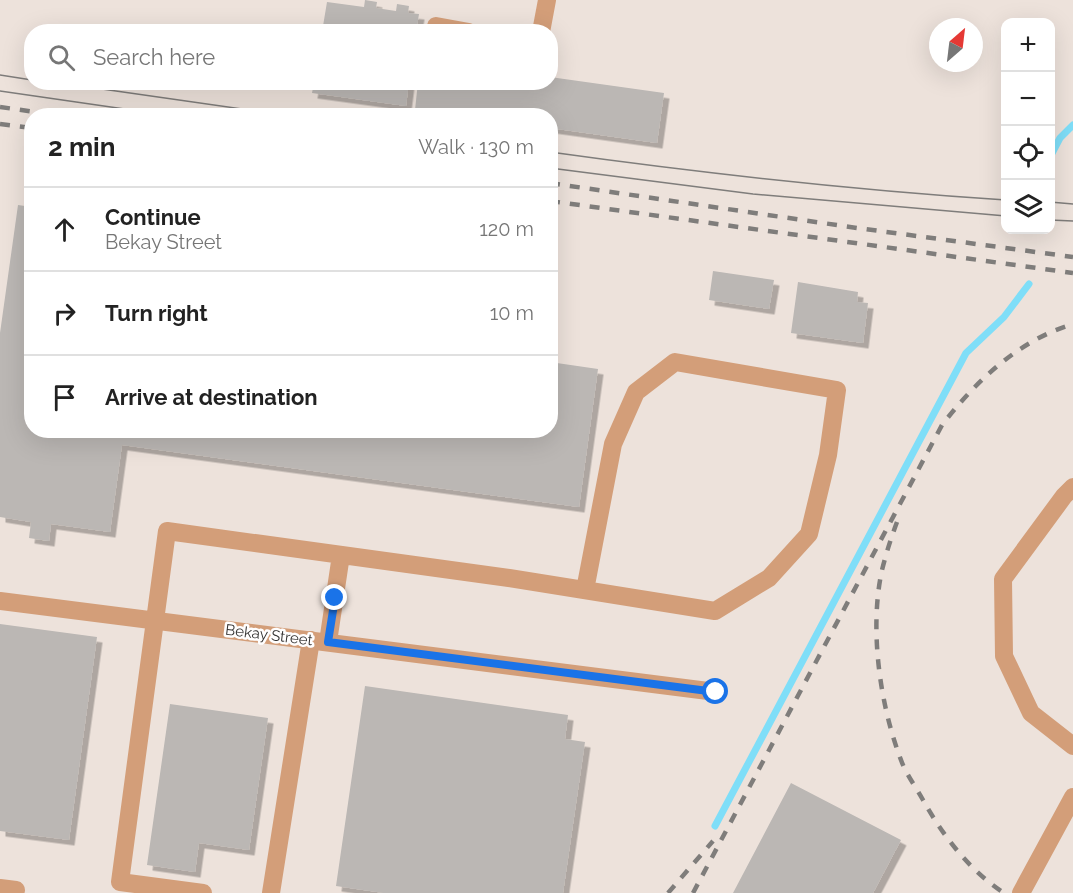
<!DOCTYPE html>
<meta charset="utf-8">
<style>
:root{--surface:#fff;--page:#f2f2f2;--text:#222;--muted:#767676;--line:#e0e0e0}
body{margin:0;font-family:Raleway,sans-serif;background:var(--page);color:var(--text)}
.controls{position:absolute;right:18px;top:18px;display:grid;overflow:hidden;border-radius:12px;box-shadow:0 6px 24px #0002}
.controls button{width:54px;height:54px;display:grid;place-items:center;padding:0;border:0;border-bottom:2px solid var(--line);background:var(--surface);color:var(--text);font:30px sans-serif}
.compass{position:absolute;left:929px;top:18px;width:54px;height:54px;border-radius:50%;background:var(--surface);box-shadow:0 6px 24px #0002;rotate:28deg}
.stop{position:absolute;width:18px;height:18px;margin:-14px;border:4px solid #1a73e8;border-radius:50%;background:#fff}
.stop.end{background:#1a73e8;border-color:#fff;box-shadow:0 2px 6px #0008}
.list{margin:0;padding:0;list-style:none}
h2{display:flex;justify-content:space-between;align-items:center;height:78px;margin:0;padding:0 24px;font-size:26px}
h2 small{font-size:20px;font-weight:400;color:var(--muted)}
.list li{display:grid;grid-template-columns:39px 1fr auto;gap:18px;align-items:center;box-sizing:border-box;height:84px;padding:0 24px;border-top:2px solid var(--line)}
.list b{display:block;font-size:22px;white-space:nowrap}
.list p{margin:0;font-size:20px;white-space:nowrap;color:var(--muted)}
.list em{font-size:20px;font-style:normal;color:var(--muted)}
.icon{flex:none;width:33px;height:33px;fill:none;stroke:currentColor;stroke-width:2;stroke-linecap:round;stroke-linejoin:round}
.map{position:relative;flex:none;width:1073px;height:893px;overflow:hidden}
.search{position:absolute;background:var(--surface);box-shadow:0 6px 24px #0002;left:24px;top:24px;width:534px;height:66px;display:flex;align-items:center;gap:15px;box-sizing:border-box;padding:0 21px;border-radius:24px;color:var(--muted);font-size:22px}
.panel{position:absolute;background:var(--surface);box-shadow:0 6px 24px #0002;left:24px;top:108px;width:534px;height:330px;border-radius:24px}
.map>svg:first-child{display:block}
.built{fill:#ede2db;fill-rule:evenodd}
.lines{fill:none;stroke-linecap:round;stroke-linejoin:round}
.stream{stroke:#7fdef8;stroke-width:7}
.building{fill:#bbb7b4;filter:url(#shadow)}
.minor{stroke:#d39e79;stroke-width:18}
.tram{stroke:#7f7d7b;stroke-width:1.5}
.rail{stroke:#7f7d7b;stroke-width:4.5;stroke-dasharray:10 10;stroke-linecap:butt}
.route{stroke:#1a73e8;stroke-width:8}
.labels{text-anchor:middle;stroke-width:5;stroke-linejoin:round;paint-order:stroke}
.street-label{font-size:15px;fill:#333231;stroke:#fffefe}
</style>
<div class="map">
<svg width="1073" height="893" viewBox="0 0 1073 893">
<defs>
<filter id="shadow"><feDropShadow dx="5.5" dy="5.5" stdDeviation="0" flood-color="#0004"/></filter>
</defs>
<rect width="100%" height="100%" fill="#f4f0ed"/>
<path class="built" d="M0,0H1073V893H0ZM1006,22H1050V230H1006ZM938,27H974V63H938ZM32,32H550V82H32ZM32,116H550V430H32Z"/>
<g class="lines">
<path class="stream" d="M1050,157L1060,138L1073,125
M715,826L966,353L1004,317L1029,284"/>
</g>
<path class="building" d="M365,0L377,2L376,8L396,11L397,4L409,6L408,13L419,14L416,32H322L327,2L364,7Z
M550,77L664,93L657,143L550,128V116H457L415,110L418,82H550Z
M314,82H409L406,106L312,93Z
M18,205L32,207V430H550V362L598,369L579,507L122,445L110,532L51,524L49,541L29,538L31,522L0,517V333Z
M713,271L774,280L769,309L709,300Z
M798,282L858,292L857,302L868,303L863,343L791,333Z
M0,624L97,637L69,840L0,831Z
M365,686L568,715L565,739L585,742L563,893H384L336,886Z
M170,704L268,718L249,850L199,843L195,872L147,865Z
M791,783L901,840L873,893H733Z"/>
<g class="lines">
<path class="minor" d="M436,26L469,32
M541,32L547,0
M1073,487L1064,496L1003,579L1004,656L1031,713L1073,746
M0,601L716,692
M328,642L341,555
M0,888L16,890
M203,893L120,882L167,531L509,578L715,611L769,578L809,534L828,455L837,390L675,362L636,392L613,444L585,590
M271,893L311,640
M1021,893L1073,797"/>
<path class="tram" d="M0,75L32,80
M53,82L291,116
M0,91L173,116
M550,152C701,173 853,190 1006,200
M550,168L753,194L1006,216
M1050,202L1073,204
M1050,220L1073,221"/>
<path class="rail" d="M0,107L64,116
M0,124L32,128
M550,183L850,227L1073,257
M550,201L1073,273
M897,522C891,538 886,554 882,570C869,629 880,705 901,760C906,774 916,787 923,800C943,836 970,871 1004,893
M668,893L713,841
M693,893L942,425C976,381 1019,340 1073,324"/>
</g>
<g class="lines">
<path class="route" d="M335,598L328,642L716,692"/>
</g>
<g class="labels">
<g class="street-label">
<text transform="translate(269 635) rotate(7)" y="5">Bekay Street</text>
</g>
</g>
</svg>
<div class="controls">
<button>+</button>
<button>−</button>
<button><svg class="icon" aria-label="locate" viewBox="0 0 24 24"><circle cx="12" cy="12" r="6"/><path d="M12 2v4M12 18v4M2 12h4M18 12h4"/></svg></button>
<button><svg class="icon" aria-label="layers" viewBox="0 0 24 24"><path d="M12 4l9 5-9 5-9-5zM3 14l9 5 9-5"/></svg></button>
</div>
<svg class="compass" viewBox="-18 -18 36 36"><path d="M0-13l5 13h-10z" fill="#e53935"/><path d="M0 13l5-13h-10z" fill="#767676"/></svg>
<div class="stop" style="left:716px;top:692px"></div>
<div class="stop end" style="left:335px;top:598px"></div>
<div class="search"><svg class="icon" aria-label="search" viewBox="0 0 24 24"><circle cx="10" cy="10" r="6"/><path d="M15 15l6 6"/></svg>Search here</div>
<section class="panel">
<h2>2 min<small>Walk · 130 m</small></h2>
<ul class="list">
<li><svg class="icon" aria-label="ahead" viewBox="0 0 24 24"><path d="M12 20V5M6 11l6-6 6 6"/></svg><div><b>Continue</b><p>Bekay Street</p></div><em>120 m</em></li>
<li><svg class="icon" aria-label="right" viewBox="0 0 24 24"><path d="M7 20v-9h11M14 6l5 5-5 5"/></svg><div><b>Turn right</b></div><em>10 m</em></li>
<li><svg class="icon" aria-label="arrive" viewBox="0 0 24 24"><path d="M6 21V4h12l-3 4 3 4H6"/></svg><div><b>Arrive at destination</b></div></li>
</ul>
</section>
</div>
